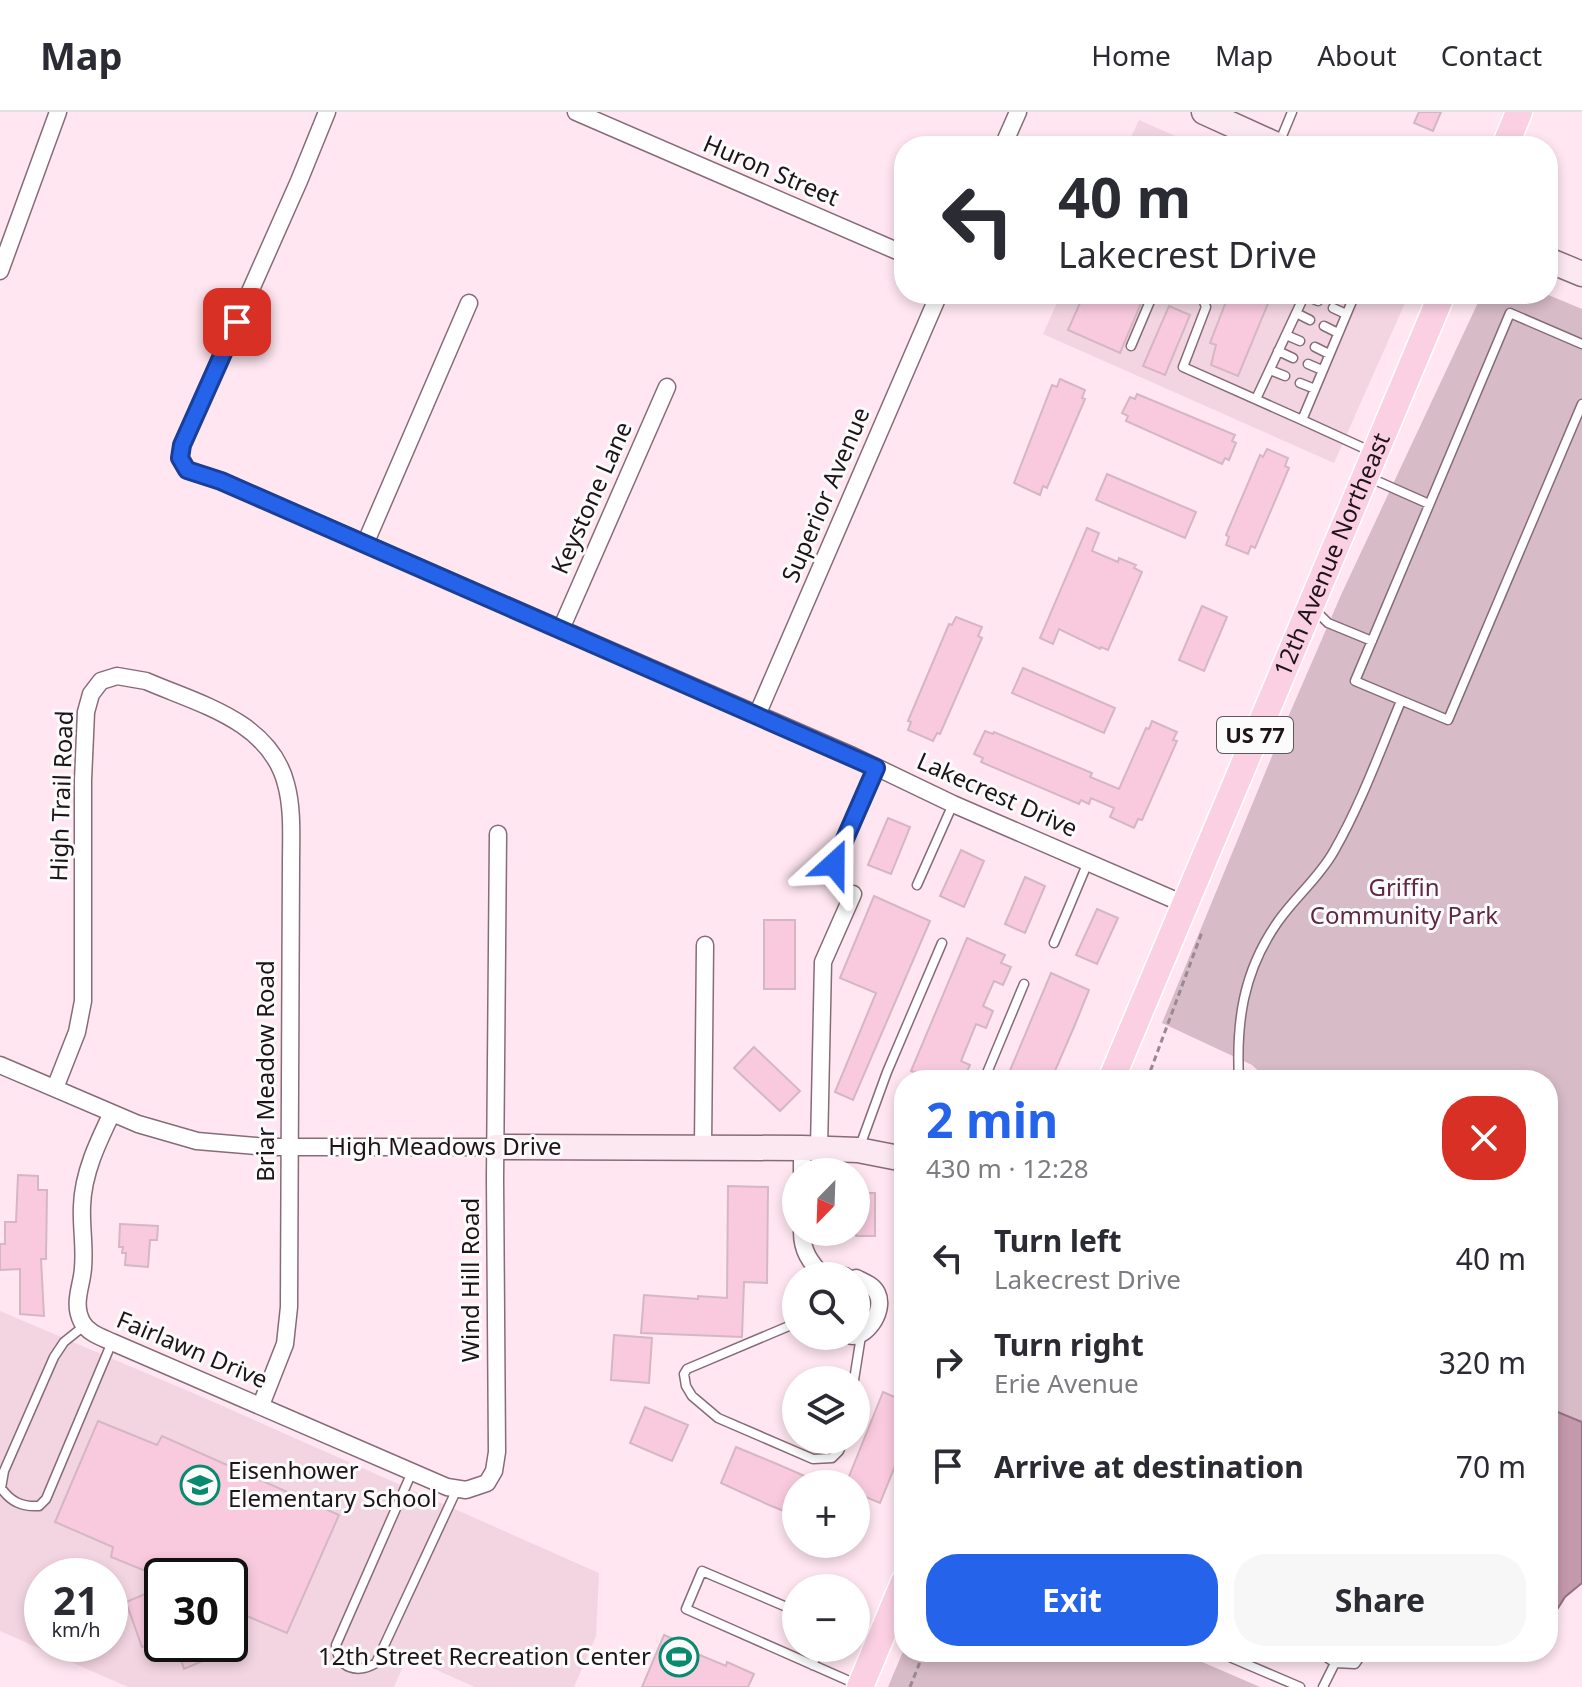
<!DOCTYPE html>
<meta charset="utf-8">
<style>
body{margin:0;font-family:"Noto Sans",sans-serif;background:#f7f7f7;color:#2b2b33;height:100vh;display:flex;flex-direction:column;font-size:30px;white-space:nowrap}
*{box-sizing:border-box;margin:0}
p{font-size:26px;color:#7c7c81}
.icon{flex:none;width:44px;height:44px;fill:none;stroke:currentColor;stroke-width:2;stroke-linecap:round;stroke-linejoin:round}
.map{position:relative;flex:1;overflow:hidden}
.side{position:absolute;left:894px;top:958px;width:664px;height:592px;display:flex;flex-direction:column;background:#fff;border-radius:32px;box-shadow:0 4px 12px #0003}
.side>*{flex:none}
.hud{position:absolute;left:894px;top:24px;width:664px;height:168px;border-radius:32px;box-shadow:0 4px 12px #0003;background:#fff;color:#2b2b33;overflow:hidden}
.needle{width:52px;rotate:203deg}
.buttons{position:absolute;left:782px;top:1046px;display:grid;gap:16px}
.buttons a{display:grid;place-items:center;width:88px;height:88px;border-radius:50%;background:#fff;box-shadow:0 4px 12px #0003;font-size:40px}
.speed{position:absolute;left:24px;top:1446px;display:flex;gap:16px;font-size:40px;font-weight:700;text-align:center}
.speed>*{display:grid;place-content:center;width:104px;height:104px;border-radius:50%;background:#fff;box-shadow:0 4px 12px #0003;line-height:1}
.speed small{font-size:20px;font-weight:400}
.speed .limit{border:4px solid #111;border-radius:12px;background:#fff;color:#111}
.pin{position:absolute;display:grid;place-items:center;width:68px;height:68px;color:#fff;margin:-34px;border-radius:16px;box-shadow:0 4px 12px #0006}
.me{position:absolute;width:88px;margin:-44px;rotate:24deg;stroke-linejoin:round;filter:drop-shadow(0 0 6px #0008)}
.turn{display:flex;align-items:center;gap:28px;height:168px;padding:0 32px;font-size:36px}
.turn .icon{width:104px;height:104px;stroke-width:2.5}
.turn b{display:block;font-size:56px;line-height:68px}
.round{display:grid;place-items:center;flex:none;width:84px;height:84px;border-radius:32px;background:#f7f7f7}
.head{display:flex;align-items:center;justify-content:space-between;height:136px;padding:0 32px}
h1{font-size:48px;font-weight:700;line-height:60px;color:#2563eb}
.primary-button{display:flex;gap:16px;margin-top:auto;padding:16px 32px}
.primary-button a{flex:1;height:92px;border-radius:32px;background:#2563eb;color:#fff;font-size:32px;font-weight:700;line-height:92px;text-align:center}
.primary-button a+a{background:#f7f7f7;color:#2b2b33}
ul{padding:0;list-style:none}
li{display:flex;align-items:center;gap:24px;height:104px;padding:0 32px}
li div{flex:1}
li b{display:block;font-size:30px}
li em{font-style:normal}
header{display:flex;align-items:center;gap:48px;box-sizing:border-box;height:112px;padding:0 40px;background:#fff;border-bottom:2px solid #e1e1e2}
header strong{font-size:38px}
nav{display:flex;gap:44px;margin-inline-start:auto;font-size:28px}
.map>svg:first-child{display:block}
</style>
<header>
<strong>Map</strong>
<nav><a>Home</a><a>Map</a><a>About</a><a>Contact</a></nav>
</header>
<div class="map">
<svg width="1582" height="1575" viewBox="0 0 1582 1575">
<rect width="100%" height="100%" fill="#ffe6f0"/>
<path fill="#f3d5e1" fill-rule="evenodd" d="M1139,8L1198,34H1127Z
M1061,182H1409L1334,351L1043,222Z
M0,1199L200,1284L599,1461L596,1524L574,1575H475L407,1545L394,1575H128L0,1519ZM42,1464H110V1532H42ZM162,1464H230V1532H162Z"/>
<path fill="#d7bbc7" d="M1482,182H1546L1582,197V1312L1548,1302V968H1268L1252,953L1162,911L1289,603L1341,483Z
M904,1537V1540H1179L1260,1575H888Z"/>
<path fill="#c599ac" stroke="#937180" stroke-width="2" d="M1548,1296L1582,1310V1471L1565,1485L1553,1504L1548,1507Z"/>
<path fill="#f9cade" stroke="#d4b7c3" stroke-width="2" d="M1419,0H1441L1433,19L1414,11Z
M1084,182H1145L1120,241L1068,218Z
M1229,182H1272L1238,264L1211,253L1216,233L1210,231Z
M1169,194L1190,203L1165,263L1143,254Z
M1060,267L1085,278L1082,286L1085,287L1047,376L1043,374L1040,383L1014,371L1052,273L1057,275Z
M1137,282L1235,323L1232,329L1236,331L1229,348L1225,346L1222,352L1126,309L1128,304L1122,301L1130,285L1135,287Z
M1267,337L1288,346L1285,354L1289,356L1255,436L1251,434L1248,442L1226,433L1229,425L1226,423L1260,343L1263,345Z
M1107,362L1196,400L1185,426L1096,388Z
M1087,416L1099,421L1092,439L1118,450L1119,446L1136,453L1134,456L1142,460L1108,538L1101,535L1100,537L1059,517L1053,532L1040,526Z
M1202,494L1227,505L1204,559L1179,548Z
M956,505L982,515L978,524L982,526L940,622L937,621L933,629L908,618L911,610L908,609L949,512L952,513Z
M1023,556L1115,596L1104,621L1012,581Z
M1152,609L1177,620L1173,628L1177,629L1142,708L1138,707L1134,716L1110,705L1114,696L1091,686L1089,692L1081,688L1079,692L981,650L983,646L974,642L985,619L993,622L994,620L1092,661L1090,665L1119,677L1146,616L1149,617Z
M888,706L910,715L891,762L868,753Z
M961,738L984,749L964,795L940,784Z
M1025,765L1045,774L1025,821L1005,812Z
M874,784L930,809L853,988L835,980L876,881L840,866Z
M1097,797L1118,806L1097,852L1076,843Z
M764,808H795V877H764Z
M967,826L1005,843L1001,851L1011,855L1003,873L994,869L983,894L993,899L986,916L976,912L961,949L970,953L963,968H933L911,959Z
M1051,861L1089,878L1074,915L1051,968H1006Z
M754,935L800,979L780,999L734,956Z
M18,1063L38,1064V1078H47L46,1147H41L44,1204L20,1202V1157L0,1158V1132H5V1110H16Z
M728,1074L768,1075L767,1171L744,1170L742,1225L641,1221L644,1183L698,1187V1184L727,1186Z
M856,1081H875V1124H856Z
M120,1112L158,1114L157,1128H150L148,1155L125,1153L126,1141H122L123,1135H119Z
M614,1223L652,1226L649,1271L611,1268Z
M883,1280L904,1289V1332L880,1391L856,1381V1372H846Z
M645,1295L688,1313L672,1349L630,1331Z
M98,1309L157,1333L162,1324L339,1403L287,1521L230,1497V1464H158L111,1445L113,1435L55,1410Z
M736,1335L777,1352L823,1372H796V1404L769,1393L721,1371Z
M162,1475V1529L142,1535L126,1490Z
M664,1523L692,1535L690,1539L726,1554L727,1550L754,1562L748,1575H642Z
M185,1532H242L184,1557L177,1536Z"/>
<g fill="none" stroke-linecap="round" stroke-linejoin="round">
<g stroke="#876c77" stroke-width="11">
<path id="lane" d="M1280,29L1292,0
M1235,34L1241,18
M1201,182L1206,195L1183,255L1302,308
M1355,182L1302,308L1370,339
M1304,183L1318,189
M1333,196L1346,202
M1296,201L1310,208
M1324,214L1338,221
M1286,223L1300,229
M1582,232L1510,201L1355,569L1448,608L1582,292
M1131,234L1153,182
M1315,235L1329,242
M1278,239L1293,246
M1308,252L1322,258
M1270,258L1285,264
M1300,271L1315,277
M1256,287L1305,182
M1368,365L1429,392
M1314,497L1328,511L1372,529
M917,773L953,692
M1054,831L1088,750
M984,968L1024,872
M1239,968C1236,910 1243,860 1277,811C1294,786 1319,766 1334,739C1361,692 1380,639 1401,589
M860,1034L887,960L942,831
M796,1211L687,1257L684,1262L686,1274L692,1284L718,1306L813,1347L832,1346L839,1339L843,1328
M84,1214L64,1230L54,1245L4,1359L1,1376C11,1390 22,1395 39,1394L46,1387L112,1230
M854,1268L861,1224
M412,1360L336,1533C338,1557 357,1562 376,1551L457,1377
M796,1499L702,1459L686,1497L856,1572
M1218,1540L1300,1575
M1319,1540L1335,1551L1355,1552L1363,1540
M812,1553L820,1536
M1323,1575L1335,1551"/>
</g>
<g stroke="#876c77" stroke-width="19">
<path id="street" d="M327,0L299,69L182,333L180,346L187,358L221,369L853,644L953,692L1184,792
M576,0L904,142
M1003,34L1018,0
M0,159L58,0
M365,432L469,191
M561,517L667,275
M757,603L939,182
M834,752L876,656
M0,953L138,1012L197,1029L267,1035H496
M55,976L77,920L83,889V668L86,600L91,582L101,569L117,564L146,569C199,592 270,609 286,672C293,697 291,726 291,753L289,1195L285,1232L261,1293
M112,1001C98,1030 83,1061 82,1094C81,1114 85,1135 83,1156C82,1174 72,1191 82,1210C88,1221 101,1225 112,1230L447,1375L466,1378L487,1371L494,1359L497,1340L495,1067L498,722
M703,1035L705,833
M819,1036L823,850L853,782
M802,1060V1036
M802,1120C802,1139 810,1150 823,1164
M835,1164H845
M852,1224C869,1224 885,1197 877,1181C873,1173 864,1170 856,1166"/>
</g>
<g stroke="#876c77" stroke-width="27">
<path id="secondary" d="M1204,0L1279,34
M1548,148L1582,162
M496,1035L802,1036L858,1038L904,1047"/>
</g>
<g stroke="#fff" stroke-width="29">
<g id="primary">
<path d="M1505,34L1519,0"/>
<path id="s1" d="M1111,968L1442,182"/>
<path d="M860,1575L904,1470"/>
</g>
</g>
<path stroke="#9b8990" stroke-width="3" stroke-dasharray="6 4" stroke-linecap="butt" d="M1147,968L1202,820
M910,1575L924,1540"/>
<use href="#lane" stroke="#fff" stroke-width="8"/>
<use href="#street" stroke="#fff" stroke-width="16"/>
<use href="#secondary" stroke="#fce8f1" stroke-width="24"/>
<use href="#primary" stroke="#fad0e2" stroke-width="26"/>
</g>
<g fill="none" stroke-linecap="round" stroke-linejoin="round">
<g stroke="#184099" stroke-width="20">
<path id="route" d="M237,210L182,333L180,346L187,358L221,369L876,656L834,752"/>
</g>
<use href="#route" stroke="#2563eb" stroke-width="14"/>
</g>
<defs>
<g id="school-ring" transform="scale(2)"><circle r="9.5" fill="#fbfbfb" stroke="#098a6e" stroke-width="1.5"/><path d="M0-5L7-2L0 1L-7-2ZM-4 1L0 2.5L4 1V4Q0 6-4 4Z" fill="#098a6e"/></g>
<g id="stadium-ring" transform="scale(2)"><circle r="9.5" fill="#fbfbfb" stroke="#098a6e" stroke-width="1.5"/><path d="M0-5a6.5 5 0 1 0 0 10a6.5 5 0 1 0 0-10ZM-3.5-1.8h7v3.6h-7Z" fill="#098a6e"/></g>
</defs>
<g fill-rule="evenodd">
<use href="#school-ring" x="200" y="1373"/>
<use href="#stadium-ring" x="679" y="1545"/>
</g>
<g text-anchor="middle" stroke-width="6" stroke-linejoin="round" paint-order="stroke">
<rect fill="#fbfbfb" stroke="#60595c" stroke-width="2" x="1217" y="605" width="76" height="36" rx="6"/>
<g font-size="22" font-weight="bold" fill="#1e1418">
<text x="1255" y="631">US 77</text>
</g>
<g font-size="24" fill="#1e1418" stroke="#fbfbfb">
<text transform="translate(771 59) rotate(23)" y="8">Huron Street</text>
<text transform="translate(826 383) rotate(-67)" y="8">Superior Avenue</text>
<text transform="translate(592 386) rotate(-66)" y="8">Keystone Lane</text>
<text dy="8" stroke="none"><textPath href="#s1" startOffset="570">12th Avenue Northeast</textPath></text>
<text transform="translate(997 683) rotate(24)" y="8">Lakecrest Drive</text>
<text transform="translate(62 684) rotate(-88)" y="8">High Trail Road</text>
<text transform="translate(266 959) rotate(-90)" y="8">Briar Meadow Road</text>
<text x="445" y="1043">High Meadows Drive</text>
<text transform="translate(471 1168) rotate(-90)" y="8">Wind Hill Road</text>
<text transform="translate(192 1238) rotate(23)" y="8">Fairlawn Drive</text>
</g>
<g font-size="24" fill="#5f2843" stroke="#fbfbfb">
<text x="1404" y="784">Griffin<tspan x="1404" dy="28">Community Park</tspan></text>
</g>
<g font-size="24" fill="#1e1418" stroke="#fbfbfb" text-anchor="start">
<text x="228" y="1367">Eisenhower<tspan x="228" dy="28">Elementary School</tspan></text>
<text x="651" y="1553" text-anchor="end">12th Street Recreation Center</text>
</g>
</g>
</svg>
<div class="buttons">
<a><svg class="needle" viewBox="-14 -14 28 28"><path d="M0-13l5 13h-10z" fill="#e53935"/><path d="M0 13l5-13h-10z" fill="#7c7c81"/></svg></a>
<a><svg class="icon" aria-label="search" viewBox="0 0 24 24"><circle cx="10" cy="10" r="6"/><path d="M15 15l6 6"/></svg></a>
<a><svg class="icon" aria-label="layers" viewBox="0 0 24 24"><path d="M12 4l9 5-9 5-9-5zM3 14l9 5 9-5"/></svg></a>
<a>+</a>
<a>−</a>
</div>
<div class="speed"><div>21<small>km/h</small></div><div class="limit">30</div></div>
<div class="pin" style="left:237px;top:210px;background:#d93025"><svg class="icon" aria-label="arrive" viewBox="0 0 24 24"><path d="M6 21V4h12l-3 4 3 4H6"/></svg></div>
<svg class="me" style="left:834px;top:752px" viewBox="-20 -20 40 40"><path d="M0-17L14 15 0 8-14 15z" fill="#2563eb" stroke="#fff" stroke-width="4"/></svg>
<div class="hud">
<div class="turn"><svg class="icon" aria-label="left" viewBox="0 0 24 24"><path d="M17 20v-9H6M10 6l-5 5 5 5"/></svg><div><b>40 m</b>Lakecrest Drive</div></div>
</div>
<section class="side">
<div class="head"><div><h1>2 min</h1><p>430 m · 12:28</p></div><a class="round" style="background:#d93025;color:#fff"><svg class="icon" aria-label="close" viewBox="0 0 24 24"><path d="M6 6l12 12M18 6L6 18"/></svg></a></div>
<ul>
<li><svg class="icon" aria-label="left" viewBox="0 0 24 24"><path d="M17 20v-9H6M10 6l-5 5 5 5"/></svg><div><b>Turn left</b><p>Lakecrest Drive</p></div><em>40 m</em></li>
<li><svg class="icon" aria-label="right" viewBox="0 0 24 24"><path d="M7 20v-9h11M14 6l5 5-5 5"/></svg><div><b>Turn right</b><p>Erie Avenue</p></div><em>320 m</em></li>
<li><svg class="icon" aria-label="arrive" viewBox="0 0 24 24"><path d="M6 21V4h12l-3 4 3 4H6"/></svg><div><b>Arrive at destination</b></div><em>70 m</em></li>
</ul>
<div class="primary-button"><a>Exit</a><a>Share</a></div>
</section>
</div>
